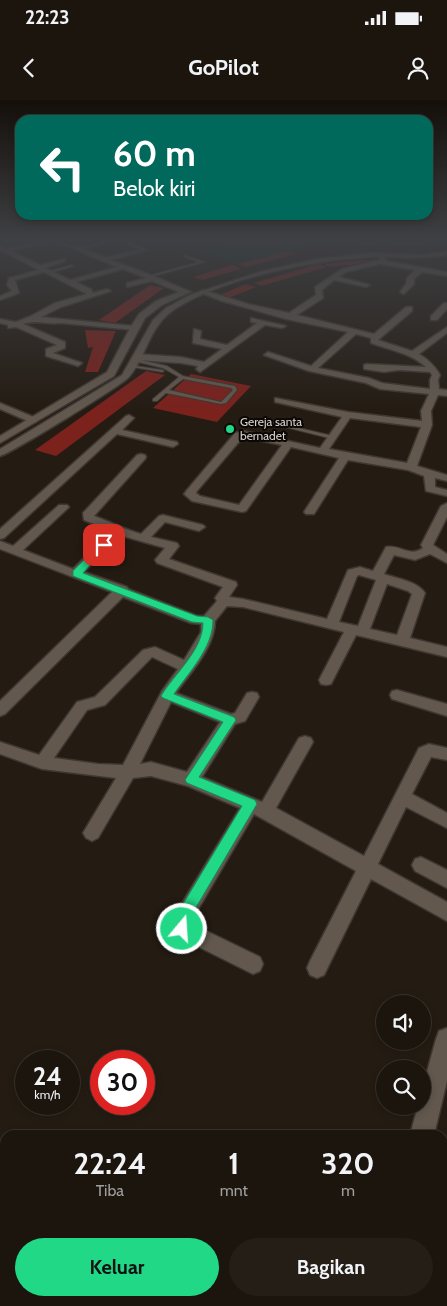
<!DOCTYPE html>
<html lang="id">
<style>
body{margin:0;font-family:Cabin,sans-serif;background:#241e17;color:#f1f3f6;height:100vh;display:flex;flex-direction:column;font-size:19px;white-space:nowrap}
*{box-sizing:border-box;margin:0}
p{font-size:16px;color:#a09f9e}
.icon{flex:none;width:28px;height:28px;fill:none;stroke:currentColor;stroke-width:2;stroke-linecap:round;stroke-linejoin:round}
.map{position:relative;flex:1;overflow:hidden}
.side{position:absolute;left:0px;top:1030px;width:448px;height:176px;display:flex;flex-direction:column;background:#1b150e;border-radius:15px 15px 0 0;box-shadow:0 2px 8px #0003,0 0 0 1px #39342e}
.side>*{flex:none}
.top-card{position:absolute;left:15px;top:15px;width:418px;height:105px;border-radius:15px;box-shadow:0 2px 8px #0003,0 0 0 1px #39342e;background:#00695c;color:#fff;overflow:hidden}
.fabs{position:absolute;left:376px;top:895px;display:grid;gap:10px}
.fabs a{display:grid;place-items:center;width:55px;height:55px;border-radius:50%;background:#1b150e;box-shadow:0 2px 8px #0003,0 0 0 1px #39342e;font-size:25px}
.speed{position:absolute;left:15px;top:950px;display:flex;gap:10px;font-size:25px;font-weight:700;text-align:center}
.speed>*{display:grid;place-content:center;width:65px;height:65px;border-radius:50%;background:#1b150e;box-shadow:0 2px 8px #0003,0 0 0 1px #39342e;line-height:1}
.speed small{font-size:12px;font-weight:400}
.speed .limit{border:8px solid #d22;background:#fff;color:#111}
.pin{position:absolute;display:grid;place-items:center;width:42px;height:42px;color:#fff;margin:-21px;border-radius:10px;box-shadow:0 2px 8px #0006}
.me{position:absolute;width:55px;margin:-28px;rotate:18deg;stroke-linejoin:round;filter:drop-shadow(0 0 4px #0008)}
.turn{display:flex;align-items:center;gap:18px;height:105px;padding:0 15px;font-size:22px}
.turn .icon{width:65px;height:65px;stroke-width:2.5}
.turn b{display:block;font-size:35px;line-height:42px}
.eta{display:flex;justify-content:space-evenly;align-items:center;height:85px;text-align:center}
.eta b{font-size:30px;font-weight:800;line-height:35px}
.button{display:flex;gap:10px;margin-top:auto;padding:10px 15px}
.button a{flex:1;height:58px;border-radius:30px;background:#21d887;color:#111;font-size:20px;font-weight:800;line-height:58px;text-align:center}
.button a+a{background:#241e17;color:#f1f3f6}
.status{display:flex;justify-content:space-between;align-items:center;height:35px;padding:0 25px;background:#1b150e;direction:ltr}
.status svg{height:14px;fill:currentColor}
header{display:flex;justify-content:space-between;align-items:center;height:65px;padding:0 15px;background:#1b150e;font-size:22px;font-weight:800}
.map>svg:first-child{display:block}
</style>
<div class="status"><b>22:23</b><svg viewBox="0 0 49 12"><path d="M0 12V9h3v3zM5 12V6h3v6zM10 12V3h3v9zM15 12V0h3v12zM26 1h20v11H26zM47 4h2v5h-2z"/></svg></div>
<header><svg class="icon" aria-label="back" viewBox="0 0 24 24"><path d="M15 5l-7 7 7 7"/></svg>GoPilot<svg class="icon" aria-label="person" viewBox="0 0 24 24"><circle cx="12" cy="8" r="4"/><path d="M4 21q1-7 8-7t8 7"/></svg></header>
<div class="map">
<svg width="447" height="1206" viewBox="0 0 447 1206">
<rect width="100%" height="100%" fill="#241c13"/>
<path fill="#083122" d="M224,141H307L301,148L238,164L196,149Z
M354,141H430L431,143L427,146C412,149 399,144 384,144C374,143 362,148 354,141Z"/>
<path fill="#7b221d" d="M289,151L296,154L245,167L238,164Z
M362,160H376L379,162L329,167L325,164Z
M319,164L327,167L261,186L254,183Z
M232,165L241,169L202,180L193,177Z
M246,184L256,187L226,199L217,196Z
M150,185L164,188L115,223L99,220Z
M85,230L116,231L98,272H85L93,247L88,248Z
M146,271L165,275L56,356L35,350Z
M191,274L251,286L217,322L153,308Z"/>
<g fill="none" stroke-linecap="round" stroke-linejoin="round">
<g stroke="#3e3732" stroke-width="2">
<path id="lane" d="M184,155L205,162L150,177L148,176L199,162L184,157Z
M71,165L74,166L49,173L47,172Z
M136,259L167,266L183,276L235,286L237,290L226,303L221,304L166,293L157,301H153V299L179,277L163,268L134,261V259ZM183,279L231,288L233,290L221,302L169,290Z
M130,265L162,270L164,271L162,272L132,267L130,266Z
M265,320L333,336V337L329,338L265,322Z"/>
</g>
<g stroke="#3e3732" stroke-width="3">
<path id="street" d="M40,141H51L12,151L40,165L65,159V161L45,168L70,180L117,167L54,141C63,141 70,147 79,147C90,147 101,141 112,141L84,149L105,157L139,150L121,141H130L148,150L111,160L156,177L191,192L184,194L152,181L127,187V183L146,178L123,169L76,182L91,189L93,193L107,189L111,191L61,207L41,217L134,226L138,228L134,230L61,223C46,225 38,219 23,224L65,242V248L53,253L82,263L78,266L46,256V249L57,245L16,227L8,228V225L0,223V219L16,222L31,216L55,203L87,194L44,172L15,180L19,193L0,200V196L12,191L7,185L9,178L39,170L0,150V146L7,149Z
M379,156H383L387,161L447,172V176L422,172L414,179V184L404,194L400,192L406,184L407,178L415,170L380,164L346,172L339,177L370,185L366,187L334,180L322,190L323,198L297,215L374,234L406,207H412V211L378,240L412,251L447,227V233L419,254C429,260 435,266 440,275L438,280L439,289L447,290V296L438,295L431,311L432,325L417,366L447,375V381L435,378V387L447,390V396L426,391L424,376L408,370L348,360L314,414H306L304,412L339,358L291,347L246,411L242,412L192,401L184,394L187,390L235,333L243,331L320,348L342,317L275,302V298L348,312L422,321L421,311L429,294L380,289L366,283L309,271L264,255L268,252L311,266L348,232L286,219L222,201L199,192L203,190L248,204L289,213L316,195L315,187L342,169L378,160H380ZM356,234L371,238V243C389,250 411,253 426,267L367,264L364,265V269L384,272L399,270L430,272L432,275L430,280V289L382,283L369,278L318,268ZM350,318L421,327L407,363L329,349ZM243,337L282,345L239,405L200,396L196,393L197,391Z
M444,203H447V209L437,220H431V216Z
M251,218L286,226L282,228L265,225L200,272L196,269L198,266L181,263L137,260L133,257L137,254L181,257L204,262L222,249L193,243L194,229L201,231L200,239L227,245L257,223L251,222Z
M0,303L36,318L38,320L36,322H30L0,309Z
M129,315L134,318L122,330L177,342L178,344L173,347L117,334L4,438L0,439V429L126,316Z
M141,354L145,355L146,357L145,359L94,416C111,422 124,429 141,434L159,416L163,415L203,425L205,427L199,431L165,422L151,437L177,443L179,446L169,459L236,482L237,485L229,497L243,499L327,519L348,470L360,467L373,471L386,447C399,444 410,458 423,448L421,445L441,406L447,403V417L433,445L447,454V463L430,454L415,460L394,455L384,474C398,479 417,481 425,493L410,538L447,547V557L356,535L331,584L326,585L321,584L319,580L344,532L243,507L227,506L215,521C215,547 191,572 176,593L231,614L235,613L247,593L252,592L257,593L259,597L245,621L235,624L202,677L262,702L299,638L305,636L311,638L313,642L276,708L364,756L419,648L429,644L447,648V660L431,657L412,694L447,713V728L406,707L378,764L447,802V821L371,779L324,875L317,878L310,875L307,868L310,861L356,771L254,714L190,823L260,857L263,864L260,871L253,874L175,835L170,823L240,708L188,686L151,676L133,678L98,738L92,741L86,738L83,733L116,678L42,669L0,654V642L39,655L77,602L95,597L143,550L155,547L184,560L201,532V524L191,523L123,497L5,614L0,616V601L112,492L0,449V441L13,446L59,405H67L69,407L67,409L23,450L73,469L111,431L84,420L83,413L137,355ZM119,435L165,448L155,460L157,463L223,487L215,498L217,501L204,516H197L128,489L127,487L84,472ZM359,475L376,480L358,526L339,522L357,476ZM387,484L408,491L412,494L397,535L370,529ZM152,557L178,569L162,591L123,665L98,664L54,658L87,610L105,605ZM171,602L220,622L187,672L151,662L140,664Z
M397,590L447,604V616L392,599L390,595L392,591Z
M421,757L447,770V788L415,771L412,765L415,759Z
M442,1038L447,1040V1065L442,1063Z"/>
</g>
<g stroke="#3e3732" stroke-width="3">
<path id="secondary" d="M447,151V155C420,160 398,156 372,157C316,160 226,177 178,207C148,225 149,253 129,277C124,284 10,354 0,356V349L122,275L153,220L166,208L190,195L260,172L315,159L371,153L421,155Z
M179,192L186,194L162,205L145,218L114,276L0,343V336L107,272L130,228L139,214L156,201Z
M447,928V981L434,1035H410L418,1006H422V990L436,939L439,931Z
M360,1201H386L385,1206H359Z"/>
</g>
<use href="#lane" fill="#62584e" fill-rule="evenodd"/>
<use href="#street" fill="#62584e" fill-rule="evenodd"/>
<use href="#secondary" fill="#62584e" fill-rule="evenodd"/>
</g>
<linearGradient id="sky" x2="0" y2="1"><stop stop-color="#140f0a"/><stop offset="0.45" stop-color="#3f4044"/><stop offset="1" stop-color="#3f4044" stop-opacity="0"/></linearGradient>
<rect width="447" height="310" fill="url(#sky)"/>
<path fill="#21d887" stroke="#158c58" d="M104,442L108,445L83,473L197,516L208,517L213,520C213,548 189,572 174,594L234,617L236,620L234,623L199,677L255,700L257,704L188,821L189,829L187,834L182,836L176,834L173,824L177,814L242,706L187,683L185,680L223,622L163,598L161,596C175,573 203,550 203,523L192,522L73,476V471L101,443Z"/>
<circle fill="#21d887" stroke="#0a0704" stroke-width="2" cx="230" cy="329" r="5"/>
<g text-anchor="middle" stroke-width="4" stroke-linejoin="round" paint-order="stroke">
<g font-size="12" fill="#d8d2cc" stroke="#0a0704" text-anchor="start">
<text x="240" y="326">Gereja santa<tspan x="240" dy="14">bernadet</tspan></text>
</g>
</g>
</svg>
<div class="fabs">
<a><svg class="icon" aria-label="sound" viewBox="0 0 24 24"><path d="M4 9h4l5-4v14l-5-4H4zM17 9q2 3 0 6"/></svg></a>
<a><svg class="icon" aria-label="search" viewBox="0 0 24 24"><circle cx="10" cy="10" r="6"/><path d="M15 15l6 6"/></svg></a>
</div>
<div class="speed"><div>24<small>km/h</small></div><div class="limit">30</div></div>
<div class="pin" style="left:104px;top:445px;background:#d93025"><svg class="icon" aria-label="arrive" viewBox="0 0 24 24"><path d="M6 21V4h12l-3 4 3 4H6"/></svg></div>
<svg class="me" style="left:182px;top:829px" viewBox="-20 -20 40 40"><circle r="17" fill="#21d887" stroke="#fff" stroke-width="3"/><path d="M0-11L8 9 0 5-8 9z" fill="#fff"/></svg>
<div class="top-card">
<div class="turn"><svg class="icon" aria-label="left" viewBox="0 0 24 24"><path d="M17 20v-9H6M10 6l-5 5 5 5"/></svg><div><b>60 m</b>Belok kiri</div></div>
</div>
<section class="side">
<div class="eta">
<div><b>22:24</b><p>Tiba</p></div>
<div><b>1</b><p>mnt</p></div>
<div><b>320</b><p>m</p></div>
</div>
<div class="button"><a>Keluar</a><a>Bagikan</a></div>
</section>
</div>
